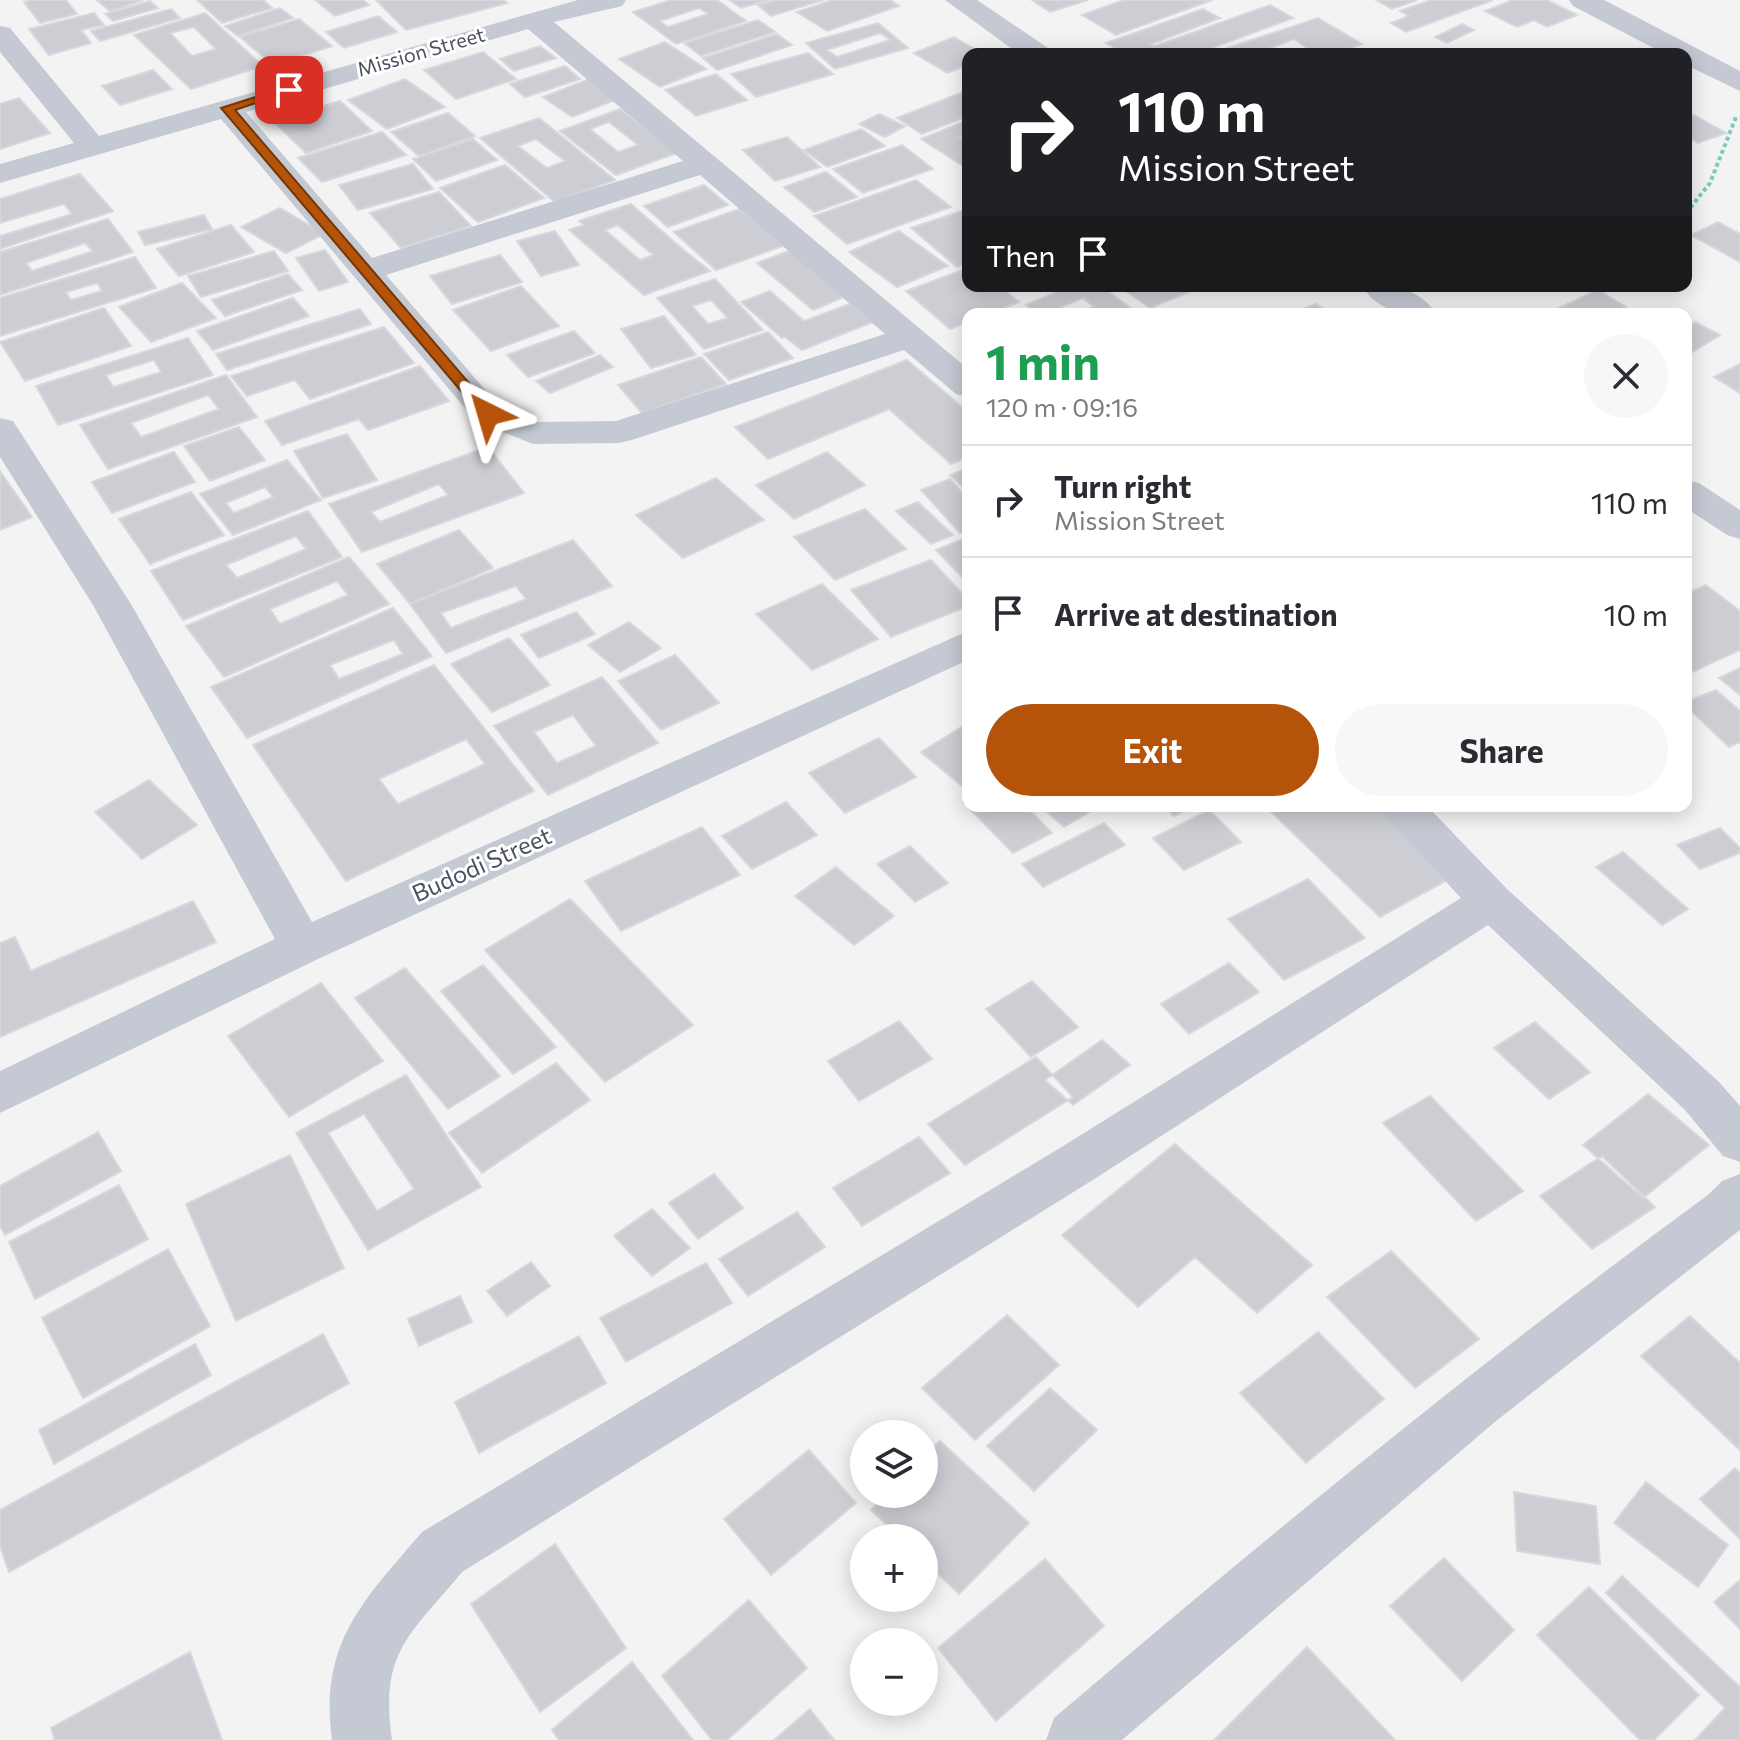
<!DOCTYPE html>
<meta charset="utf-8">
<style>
body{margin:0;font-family:Commissioner,sans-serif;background:#f7f7f7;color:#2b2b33;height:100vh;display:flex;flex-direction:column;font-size:30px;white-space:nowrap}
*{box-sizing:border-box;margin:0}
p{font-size:26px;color:#7c7c81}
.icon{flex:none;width:44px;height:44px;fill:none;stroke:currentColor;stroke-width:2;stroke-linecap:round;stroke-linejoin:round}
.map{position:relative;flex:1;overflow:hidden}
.sheet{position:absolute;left:962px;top:308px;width:730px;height:504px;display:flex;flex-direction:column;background:#fff;border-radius:16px;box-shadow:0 4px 20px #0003}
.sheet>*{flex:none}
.banner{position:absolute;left:962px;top:48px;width:730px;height:244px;border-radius:16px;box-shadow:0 4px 20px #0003;background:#202124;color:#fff;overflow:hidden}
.buttons{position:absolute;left:850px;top:1420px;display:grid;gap:16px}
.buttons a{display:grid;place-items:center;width:88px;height:88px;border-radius:50%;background:#fff;box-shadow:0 4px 20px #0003;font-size:40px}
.pin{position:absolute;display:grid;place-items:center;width:68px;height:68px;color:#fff;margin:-34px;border-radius:16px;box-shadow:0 4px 12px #0006}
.me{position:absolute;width:88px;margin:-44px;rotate:320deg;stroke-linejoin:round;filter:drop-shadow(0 0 6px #0008)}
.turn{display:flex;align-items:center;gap:28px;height:168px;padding:0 24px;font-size:36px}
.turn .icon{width:104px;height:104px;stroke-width:2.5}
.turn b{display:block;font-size:56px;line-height:68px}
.then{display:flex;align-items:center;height:76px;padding:0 24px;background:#0003;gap:16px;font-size:30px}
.round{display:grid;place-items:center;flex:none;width:84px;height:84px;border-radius:42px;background:#f7f7f7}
.summary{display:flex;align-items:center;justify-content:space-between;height:136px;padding:0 24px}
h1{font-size:48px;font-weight:700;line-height:60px;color:#1e9e55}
.action{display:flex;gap:16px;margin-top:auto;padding:16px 24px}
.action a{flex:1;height:92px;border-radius:48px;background:#b45309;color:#fff;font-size:32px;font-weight:700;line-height:92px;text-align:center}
.action a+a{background:#f7f7f7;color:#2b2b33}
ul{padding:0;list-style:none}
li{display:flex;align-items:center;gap:24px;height:112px;padding:0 24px;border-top:2px solid #e1e1e2}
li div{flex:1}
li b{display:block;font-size:30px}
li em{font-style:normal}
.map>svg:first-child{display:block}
</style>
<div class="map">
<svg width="1740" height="1740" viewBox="0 0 1740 1740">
<rect width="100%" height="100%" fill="#f4f3f3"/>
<path fill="#cdced4" stroke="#d7d7dd" stroke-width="2" fill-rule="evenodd" d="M31,0H66L77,14L40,23L24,2Z
M97,0H143L110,11Z
M197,0H263L272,8L222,23Z
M315,0H363L369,5L335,16Z
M376,0H503L507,3L406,30Z
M671,0H717L746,21L676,44L633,12ZM699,8L708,14L668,27L660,21Z
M730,0H769L741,8Z
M776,0H823L771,16L758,5Z
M832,0H890L899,6L827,31L797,12Z
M1032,0H1088L1050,12Z
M1124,0H1212L1116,35L1082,15Z
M1376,0H1417L1392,9Z
M1431,0H1493L1406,32L1391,23L1409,16L1400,11Z
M1513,0H1547L1577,15L1547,27L1534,20L1517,27L1485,11Z
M150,1L158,8L113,21L105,14Z
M1270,5L1293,18L1196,54H1125L1106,43L1203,9L1220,18L1151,44L1155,46Z
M280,8L293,18L238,36L225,26Z
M171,9L180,18L100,41L91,31Z
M94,13L104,25L81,30L91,43L49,55L29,29Z
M205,13L263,66L191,89L134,35ZM194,27L216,49L192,56L170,33Z
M378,16L397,32L344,48L326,32Z
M1318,18L1362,44L1334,54H1289L1307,48L1294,39L1270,48L1280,54H1210Z
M299,19L332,46L273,65L240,37Z
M758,20L775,32L701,56L684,43Z
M878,23L908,48L835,69L806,43ZM880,33L890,40L837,57L827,50Z
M1462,24L1474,30L1447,43L1435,37Z
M777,34L792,45L717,70L703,58Z
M954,37L983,54H968V65L947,73L914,53Z
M665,42L706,69L660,87L619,59Z
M540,46L556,58L514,71L500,59Z
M483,52L516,79L456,99L424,70Z
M808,53L833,74L756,97L731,74Z
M565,66L580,79L525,97L510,84Z
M153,70L172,89L120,105L102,86Z
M716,74L747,100L696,116L665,90Z
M405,79L445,107L387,129L348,100Z
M589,79L618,99L572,117L543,97Z
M968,90V116L922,134L897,118Z
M19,98L50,133L0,149V104Z
M340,101L372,131L306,153L274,122Z
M620,109L677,153L616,175L560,131ZM609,122L638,145L618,152L590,129Z
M448,113L475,136L419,156L391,132Z
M879,114L905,126L885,137L859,124Z
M1694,115L1726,133L1698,143L1686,136V118Z
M539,118L615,180L555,202L480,138ZM536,139L565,161L547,168L518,146Z
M968,120V133L959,137L968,143V164L963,166L921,139Z
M861,129L885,146L827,167L804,150Z
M382,132L406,155L322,182L298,158Z
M787,137L820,167L775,181L743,150Z
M473,139L497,160L436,181L413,159Z
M902,145L933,169L863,193L833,169Z
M413,164L433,189L358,210L339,185Z
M505,165L544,198L478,222L440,188Z
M826,172L857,197L814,212L784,187Z
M80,174L113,211L0,249V236L72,214L64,204L0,223V199Z
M916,180L951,207L847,244L814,216Z
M704,185L728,205L668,227L644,206Z
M439,192L471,226L401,248L370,213Z
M631,204L680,247L710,271L644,295L569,230L584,225L579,221ZM618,225L653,255L640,260L605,230Z
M280,208L324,234L286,253L241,227Z
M740,209L783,246L716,270L674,232Z
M968,209V263L957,267L911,228Z
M204,215L212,229L145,245L138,232Z
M108,219L133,252L0,295V252ZM85,243L93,251L32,271L26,263Z
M1718,222L1740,234V262L1691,235Z
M231,225L254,252L179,276L157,249Z
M555,231L579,265L541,276L517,241Z
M899,231L948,266L897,287L849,252Z
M794,249L851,294L813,310L757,263Z
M325,250L348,282L319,291L296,258Z
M274,251L288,271L201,297L188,276Z
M500,255L522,282L452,304L430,276Z
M135,257L156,288L0,336V298ZM97,283L102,291L71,300L66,292Z
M968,268V286H999L1019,302L988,314H968V322L950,329L906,291Z
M288,274L302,290L225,316L212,300Z
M715,279L763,330L704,349L657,298ZM711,300L728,318L708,324L692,306Z
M182,283L216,318L151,342L119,307Z
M521,286L559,326L491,351L453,310Z
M1071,286H1100L1139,314H1077L1094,307L1083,298L1049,312L1051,314H1039L1026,305Z
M1119,286H1203L1150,308Z
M1598,290L1626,307L1611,314H1546Z
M770,291L804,321L850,304L873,322L802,350L785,337L782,338L741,302Z
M293,298L309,316L213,350L197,331Z
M1316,304L1331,314H1292Z
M104,308L131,346L25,381L0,342Z
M360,309L371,324L227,370L216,354Z
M664,316L696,355L651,368L621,329Z
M1695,322L1720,335L1686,356V328Z
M384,327L414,363L310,399L295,380L247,396L231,376Z
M574,331L595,353L528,377L507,355Z
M768,332L793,358L729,380L704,354Z
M188,338L213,375L58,425L36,386ZM154,360L161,372L113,387L106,375Z
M600,355L613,367L550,393L536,381Z
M701,357L726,384L642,413L618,385Z
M907,360L968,412V457L951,464L889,409L768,459L735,427Z
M1740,364V393L1714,377Z
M420,366L449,401L368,430L359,419L282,445L265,421Z
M226,375L257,417L108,469L80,425ZM208,395L219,409L141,437L131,423Z
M239,427L265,460L210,481L184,446Z
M347,434L377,480L323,498L294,451Z
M488,447L524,493L362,552L329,504ZM439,484L448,495L380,522L371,512Z
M174,452L195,482L112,513L92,482Z
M827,452L865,485L794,519L756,485Z
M287,460L321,500L233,535L200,494ZM265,487L273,497L234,513L226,503Z
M968,468V492L950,475Z
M0,471L32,517L0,530Z
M716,478L764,520L683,558L636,515Z
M950,479L968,499V530L960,533L921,490Z
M191,492L224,535L150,564L119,519Z
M918,502L953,535L931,544L896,511Z
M865,509L906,549L835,580L794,537Z
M308,511L342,557L183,620L151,571ZM296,536L306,549L237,578L226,565Z
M459,530L493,568L410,604L377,564Z
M968,537V583L936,550Z
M573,540L612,586L446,653L410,604ZM516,586L526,599L451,628L441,613Z
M349,557L389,604L224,677L186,626ZM337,581L348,595L280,624L270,609Z
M931,560L968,600V606L891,637L851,590Z
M822,584L878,639L812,670L756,614Z
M1706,585L1740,611V650L1686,675V594Z
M393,608L432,656L247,738L211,687ZM394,640L403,654L339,679L330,665Z
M576,612L595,634L539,658L521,635Z
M629,622L661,648L620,672L588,645Z
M509,638L550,685L492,712L451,664Z
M675,655L719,703L661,730L618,681Z
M434,665L534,791L346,881L253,745ZM466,739L485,764L398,804L379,779Z
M1740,668V695L1719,678Z
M602,677L658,743L548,795L494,726ZM573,715L596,746L557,763L534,732Z
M1716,690L1740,711V742L1729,747L1686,706V702Z
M968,723V791L921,752Z
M879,738L916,777L845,813L809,773Z
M149,780L197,825L142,859L95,812Z
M968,801V806H1026L1052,833L1013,853L964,803Z
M786,802L817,835L752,869L722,836Z
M1040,806H1094L1096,808L1064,827Z
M1164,806H1193L1174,816Z
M1265,806H1384L1458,874L1380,917Z
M1209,810L1241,842L1184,870L1153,838Z
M1104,823L1125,845L1043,887L1022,864Z
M702,827L740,875L621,931L585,881Z
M1720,828L1740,848V853L1700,869L1677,845Z
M910,846L948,883L915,902L877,864Z
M1623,852L1688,909L1662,925L1596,867Z
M836,867L894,916L854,945L795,896Z
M1308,879L1365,938L1284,980L1228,919Z
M570,899L693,1025L605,1082L485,950Z
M193,901L216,942L0,1037V943L15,937L31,971Z
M1229,963L1259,992L1189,1034L1161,1004Z
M483,965L556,1047L513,1074L441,991Z
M405,968L500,1076L448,1109L355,998Z
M1032,981L1078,1027L1031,1057L986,1009Z
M321,983L383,1061L289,1117L228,1036Z
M899,1021L932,1059L859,1101L828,1061Z
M1535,1022L1590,1072L1549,1099L1494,1048Z
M1102,1040L1130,1065L1073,1105L1045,1080Z
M1036,1057L1073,1097L965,1165L928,1124Z
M556,1063L590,1100L482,1173L449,1133Z
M406,1075L481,1187L368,1250L296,1133ZM364,1114L414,1189L377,1211L328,1133Z
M1648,1094L1709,1145L1643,1198L1583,1145Z
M1430,1096L1523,1191L1476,1221L1383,1123Z
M98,1132L121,1171L5,1235L0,1226V1186Z
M919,1137L950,1173L862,1226L833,1188Z
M1175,1144L1312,1265L1257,1313L1195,1257L1138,1307L1062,1235Z
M290,1155L344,1268L236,1321L186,1204Z
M1602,1156L1655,1207L1592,1249L1540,1196Z
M714,1174L743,1208L698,1239L669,1203Z
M119,1185L148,1239L35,1299L9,1242Z
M652,1209L690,1248L652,1276L614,1236Z
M797,1212L825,1247L748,1296L719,1259Z
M168,1249L210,1326L83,1398L42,1318Z
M1391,1251L1479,1339L1415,1388L1327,1297Z
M531,1262L550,1286L507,1316L487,1291Z
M706,1263L732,1303L626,1362L600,1318Z
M460,1296L472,1322L419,1346L408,1319Z
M1007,1315L1059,1365L975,1440L922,1388Z
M1690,1316L1740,1363V1450L1641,1356Z
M1318,1332L1384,1399L1306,1463L1240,1393Z
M323,1334L349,1383L9,1572L0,1546V1510Z
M579,1336L606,1383L479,1453L455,1402Z
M195,1344L211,1375L54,1464L39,1430Z
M1050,1388L1097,1430L1034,1491L987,1446Z
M940,1441L1029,1523L959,1594L924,1560V1538H901L871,1510L887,1494H924V1457Z
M809,1450L856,1503L771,1575L724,1519Z
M1735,1468L1740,1473V1539L1700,1499Z
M1646,1482L1728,1545L1698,1587L1614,1523Z
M1514,1492L1596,1506L1600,1564L1517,1551Z
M555,1544L626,1648L540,1712L471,1604Z
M1444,1558L1514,1630L1462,1681L1390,1606Z
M1045,1559L1104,1626L996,1721L938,1648Z
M1622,1576L1740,1687V1740H1695L1725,1708L1606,1593Z
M1740,1580V1629L1714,1602Z
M1589,1587L1699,1695L1654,1740H1640L1537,1635Z
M749,1600L807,1668L727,1740H712L662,1676Z
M1307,1647L1395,1740H1214Z
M190,1652L222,1740H55L51,1728Z
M632,1662L693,1740H559L552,1730Z
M810,1709L834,1740H774Z"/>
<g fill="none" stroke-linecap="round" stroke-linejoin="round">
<path stroke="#7fcab5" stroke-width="4" stroke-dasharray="4 3" stroke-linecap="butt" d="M1686,213L1710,183L1736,117"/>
<path fill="#c4c9d3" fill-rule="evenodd" d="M578,0H626L622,6L554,22L968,369V397L956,394L904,350L632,440L619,443L533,444L476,421L221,119L0,183V164L74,143L0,52V26L10,28L99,136ZM528,29L683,161L372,258L246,112ZM700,175L885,334L616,421L538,422L500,407L386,275Z
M945,0H977L1048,48L1052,54H1019Z
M1569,0H1604L1740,71V91L1686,65V54H1665L1573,6Z
M1362,286C1392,286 1417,286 1437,314C1406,314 1381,315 1362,286Z
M0,418L13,421L131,604L312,922L968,631V660L318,959L0,1113V1071L275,939L93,605L0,457Z
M1686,480L1699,483L1740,510V539L1727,535L1686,508Z
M1380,806H1427L1507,889L1719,1082L1740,1106V1162L1723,1156L1685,1110L1488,925L1096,1178L462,1572C410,1635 379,1652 392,1740H332C319,1643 363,1601 422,1532L1060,1148L1461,898L1386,817Z
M1740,1174V1230L1496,1421L1122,1740H1046L1054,1718C1267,1537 1482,1360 1708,1195L1722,1181Z"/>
</g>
<path fill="#b45309" stroke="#753606" stroke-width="2" d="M284,88L295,90L235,110L493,411V417H483L221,108Z"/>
<g text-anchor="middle" stroke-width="6" stroke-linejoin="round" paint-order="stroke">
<g font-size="20" fill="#4b515f" stroke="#fff">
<text transform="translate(421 52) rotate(-16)" y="7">Mission Street</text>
</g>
<g font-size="24" fill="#4b515f" stroke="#fff">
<text transform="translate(482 865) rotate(-24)" y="8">Budodi Street</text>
</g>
</g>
</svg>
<div class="buttons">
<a><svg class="icon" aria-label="layers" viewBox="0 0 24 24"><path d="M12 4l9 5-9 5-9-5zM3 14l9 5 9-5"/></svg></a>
<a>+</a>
<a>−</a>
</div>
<div class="pin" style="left:289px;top:90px;background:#d93025"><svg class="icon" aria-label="arrive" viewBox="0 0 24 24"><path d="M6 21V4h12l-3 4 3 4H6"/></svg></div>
<svg class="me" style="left:488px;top:414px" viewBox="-20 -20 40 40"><path d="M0-17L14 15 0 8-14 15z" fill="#b45309" stroke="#fff" stroke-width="4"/></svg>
<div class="banner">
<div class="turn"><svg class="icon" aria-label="right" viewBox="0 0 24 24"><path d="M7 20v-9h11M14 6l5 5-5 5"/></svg><div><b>110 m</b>Mission Street</div></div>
<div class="then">Then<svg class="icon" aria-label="arrive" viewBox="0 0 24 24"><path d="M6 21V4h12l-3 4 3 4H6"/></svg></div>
</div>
<section class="sheet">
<div class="summary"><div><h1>1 min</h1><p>120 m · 09:16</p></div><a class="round"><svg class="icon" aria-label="close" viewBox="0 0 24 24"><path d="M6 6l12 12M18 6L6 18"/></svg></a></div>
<ul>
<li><svg class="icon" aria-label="right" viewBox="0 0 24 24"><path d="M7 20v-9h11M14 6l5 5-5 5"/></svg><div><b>Turn right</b><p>Mission Street</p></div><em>110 m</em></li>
<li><svg class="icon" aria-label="arrive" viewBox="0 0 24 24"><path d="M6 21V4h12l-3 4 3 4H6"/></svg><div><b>Arrive at destination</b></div><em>10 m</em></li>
</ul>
<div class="action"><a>Exit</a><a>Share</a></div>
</section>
</div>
